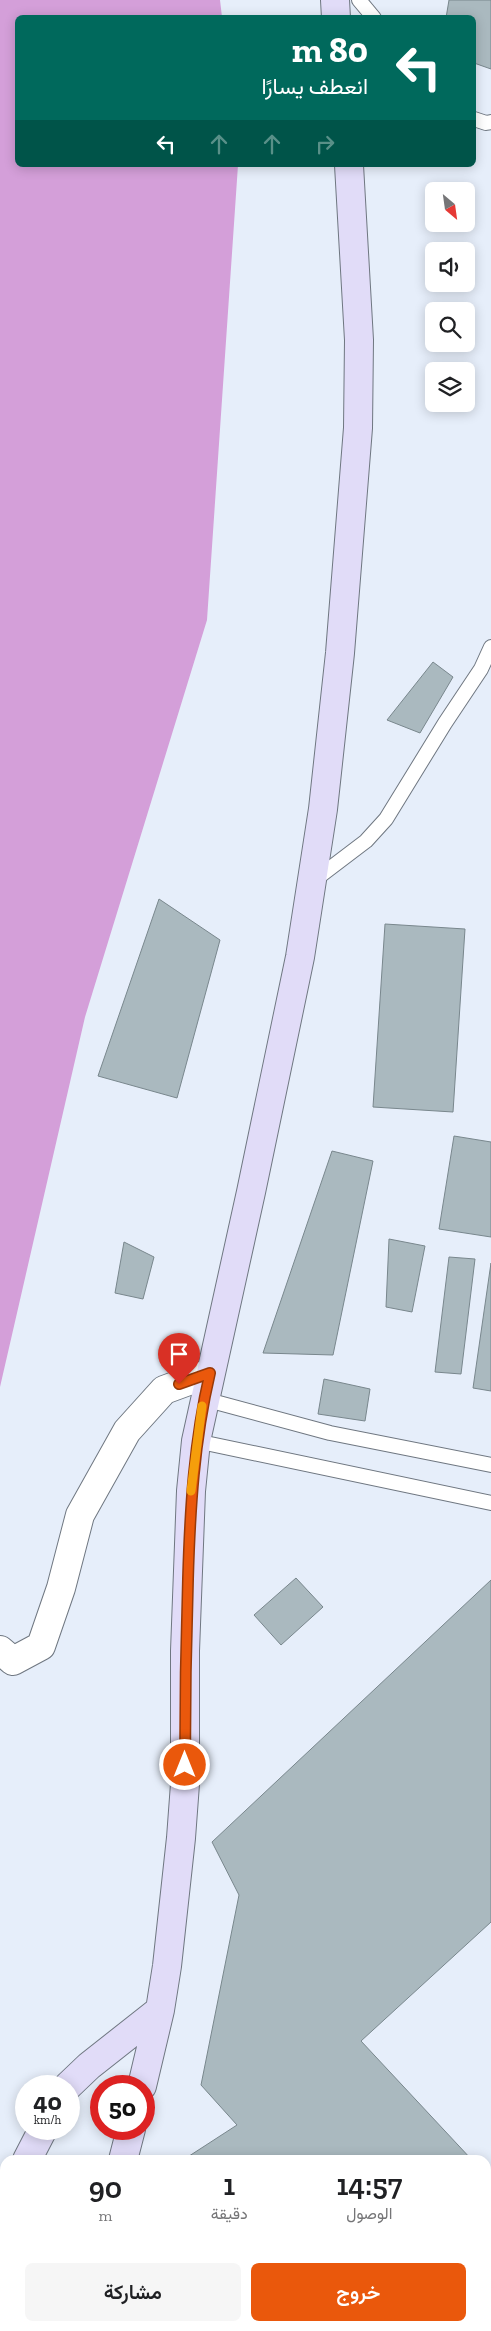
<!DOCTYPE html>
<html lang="ar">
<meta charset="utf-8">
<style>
body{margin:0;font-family:"Zilla Slab",Vazirmatn,serif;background:#f6f6f6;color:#202124;direction:rtl;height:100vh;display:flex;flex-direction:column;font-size:19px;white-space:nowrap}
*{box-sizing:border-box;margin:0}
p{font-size:16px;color:#757577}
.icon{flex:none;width:28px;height:28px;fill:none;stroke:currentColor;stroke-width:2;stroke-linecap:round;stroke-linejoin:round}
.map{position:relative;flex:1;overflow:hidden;direction:ltr}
.panel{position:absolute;left:0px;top:2155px;width:491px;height:176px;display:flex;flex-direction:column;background:#fff;border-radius:15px 15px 0 0;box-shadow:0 2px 12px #0003;direction:rtl}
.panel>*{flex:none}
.banner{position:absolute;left:15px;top:15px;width:461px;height:152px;border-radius:8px;box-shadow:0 2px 12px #0003;direction:rtl;background:#00695c;color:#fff;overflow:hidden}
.needle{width:32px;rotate:151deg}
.controls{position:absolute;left:425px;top:182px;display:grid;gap:10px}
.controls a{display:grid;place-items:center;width:50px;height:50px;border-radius:8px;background:#fff;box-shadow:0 2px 12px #0003;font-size:25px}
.speed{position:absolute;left:15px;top:2075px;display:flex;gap:10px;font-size:25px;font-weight:700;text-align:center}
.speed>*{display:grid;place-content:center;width:65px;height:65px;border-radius:50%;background:#fff;box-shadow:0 2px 12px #0003;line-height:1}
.speed small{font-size:12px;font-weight:400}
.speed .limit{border:8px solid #d22;background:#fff;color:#111}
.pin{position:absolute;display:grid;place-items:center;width:42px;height:42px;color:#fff;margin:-51px -21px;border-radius:50% 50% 50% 0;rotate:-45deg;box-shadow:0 0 5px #0007}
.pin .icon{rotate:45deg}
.me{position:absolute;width:55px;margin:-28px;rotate:0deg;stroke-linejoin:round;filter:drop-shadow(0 0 4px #0008)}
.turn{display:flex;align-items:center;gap:18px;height:105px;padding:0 25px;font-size:22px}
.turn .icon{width:65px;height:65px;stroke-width:2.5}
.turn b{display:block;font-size:35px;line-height:42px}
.lanes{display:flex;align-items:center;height:48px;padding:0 25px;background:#0003;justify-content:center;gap:25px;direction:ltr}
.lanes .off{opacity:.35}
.eta{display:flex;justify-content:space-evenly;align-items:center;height:85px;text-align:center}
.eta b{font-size:30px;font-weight:600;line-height:35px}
.button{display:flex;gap:10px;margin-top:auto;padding:10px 25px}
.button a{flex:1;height:58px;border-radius:8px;background:#ea580c;color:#fff;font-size:20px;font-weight:600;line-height:58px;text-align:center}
.button a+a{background:#f6f6f6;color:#202124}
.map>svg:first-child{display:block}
</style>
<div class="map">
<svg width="491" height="2331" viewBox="0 0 491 2331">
<rect width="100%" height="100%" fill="#e6eefa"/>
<path fill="#d49fd9" d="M0,0H220L222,17L18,18V165H238L207,620L85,1017L0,1387Z"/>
<path fill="#aab9bf" stroke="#79878d" d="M449,0H491V69L474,63V18H446Z
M433,662L453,677L420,733L387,720Z
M159,899L220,940L177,1098L98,1076Z
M385,924L465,929L453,1112L373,1107Z
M454,1136L491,1142V1237L439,1229Z
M332,1151L373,1161L333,1355L263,1353Z
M389,1239L425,1246L412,1312L386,1307Z
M124,1242L154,1257L143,1299L115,1293Z
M449,1257L475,1259L461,1374L435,1372Z
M491,1263V1391L473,1388Z
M324,1379L370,1389L365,1421L318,1414Z
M296,1578L323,1607L281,1645L254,1615Z
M491,1580V1922L361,2041L472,2160H183L237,2125L201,2085L239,1895L212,1842Z
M486,2176L491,2181V2197L486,2201Z
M491,2231V2302L486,2296V2235Z
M167,2326H211L216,2331H163Z
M288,2326H340L334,2331H293Z
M356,2326H437L442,2331H351Z"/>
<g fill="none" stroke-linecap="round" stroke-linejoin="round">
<g stroke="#6f7781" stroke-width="16">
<path id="lane" d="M359,0L374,18
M474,119L486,123L491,122
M312,882L366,841L386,819L445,723L481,669L491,647
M204,1399L330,1433L491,1465
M196,1441L491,1503"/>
</g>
<g stroke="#6f7781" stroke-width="30">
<path id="street" d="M0,1650L13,1661L41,1646L61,1588L80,1515L127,1431L164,1390L210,1373"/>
</g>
<g stroke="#6f7781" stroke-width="30">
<path id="secondary" d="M335,0L336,18
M68,2086L89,2066L160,2010
M142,2086L160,2010L167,1966L181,1838L185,1784V1651L191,1491L196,1441L251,1192L300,957L323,809L340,653L358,428L359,340L349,165
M27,2160L43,2129
M123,2160L131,2129
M0,2216L5,2204
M71,2331L73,2326"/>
</g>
<use href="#lane" stroke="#fff" stroke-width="14"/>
<use href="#street" stroke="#fff" stroke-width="28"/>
<use href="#secondary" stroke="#e1dcf8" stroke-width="28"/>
</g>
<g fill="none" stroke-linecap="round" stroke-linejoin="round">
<g stroke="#983908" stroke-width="12">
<path id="route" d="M179,1384L210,1373C194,1441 190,1509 188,1579C186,1641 185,1703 185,1765"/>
</g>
<use href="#route" stroke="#ea580c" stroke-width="9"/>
<path stroke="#f59e0b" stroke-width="9" d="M191,1491L202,1406"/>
</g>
</svg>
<div class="controls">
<a><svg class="needle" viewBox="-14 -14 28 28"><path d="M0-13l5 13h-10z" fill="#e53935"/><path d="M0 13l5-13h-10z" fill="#757577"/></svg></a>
<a><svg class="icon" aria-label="sound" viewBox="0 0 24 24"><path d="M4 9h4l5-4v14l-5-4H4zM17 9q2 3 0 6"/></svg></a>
<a><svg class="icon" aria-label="search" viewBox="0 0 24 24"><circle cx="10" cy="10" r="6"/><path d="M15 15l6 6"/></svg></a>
<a><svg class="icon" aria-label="layers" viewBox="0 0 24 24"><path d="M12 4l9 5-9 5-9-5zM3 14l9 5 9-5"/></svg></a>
</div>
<div class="speed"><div>40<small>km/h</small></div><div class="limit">50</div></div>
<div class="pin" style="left:179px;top:1384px;background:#d93025"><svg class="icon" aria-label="arrive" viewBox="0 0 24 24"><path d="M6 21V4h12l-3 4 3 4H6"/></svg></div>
<svg class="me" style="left:185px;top:1765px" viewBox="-20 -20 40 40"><circle r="17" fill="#ea580c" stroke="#fff" stroke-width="3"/><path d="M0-11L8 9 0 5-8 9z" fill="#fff"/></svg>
<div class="banner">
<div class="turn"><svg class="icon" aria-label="left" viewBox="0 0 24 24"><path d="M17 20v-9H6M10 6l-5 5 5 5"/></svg><div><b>80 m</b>انعطف يسارًا</div></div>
<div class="lanes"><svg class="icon" aria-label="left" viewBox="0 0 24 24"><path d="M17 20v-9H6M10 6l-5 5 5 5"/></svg><svg class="icon off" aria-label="ahead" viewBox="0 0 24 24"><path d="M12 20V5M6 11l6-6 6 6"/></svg><svg class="icon off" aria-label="ahead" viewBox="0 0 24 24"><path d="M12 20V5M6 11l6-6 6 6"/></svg><svg class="icon off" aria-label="right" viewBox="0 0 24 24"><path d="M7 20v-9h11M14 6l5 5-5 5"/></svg></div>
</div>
<section class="panel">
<div class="eta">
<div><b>14:57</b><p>الوصول</p></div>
<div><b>1</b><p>دقيقة</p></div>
<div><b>90</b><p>m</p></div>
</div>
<div class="button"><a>خروج</a><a>مشاركة</a></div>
</section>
</div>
